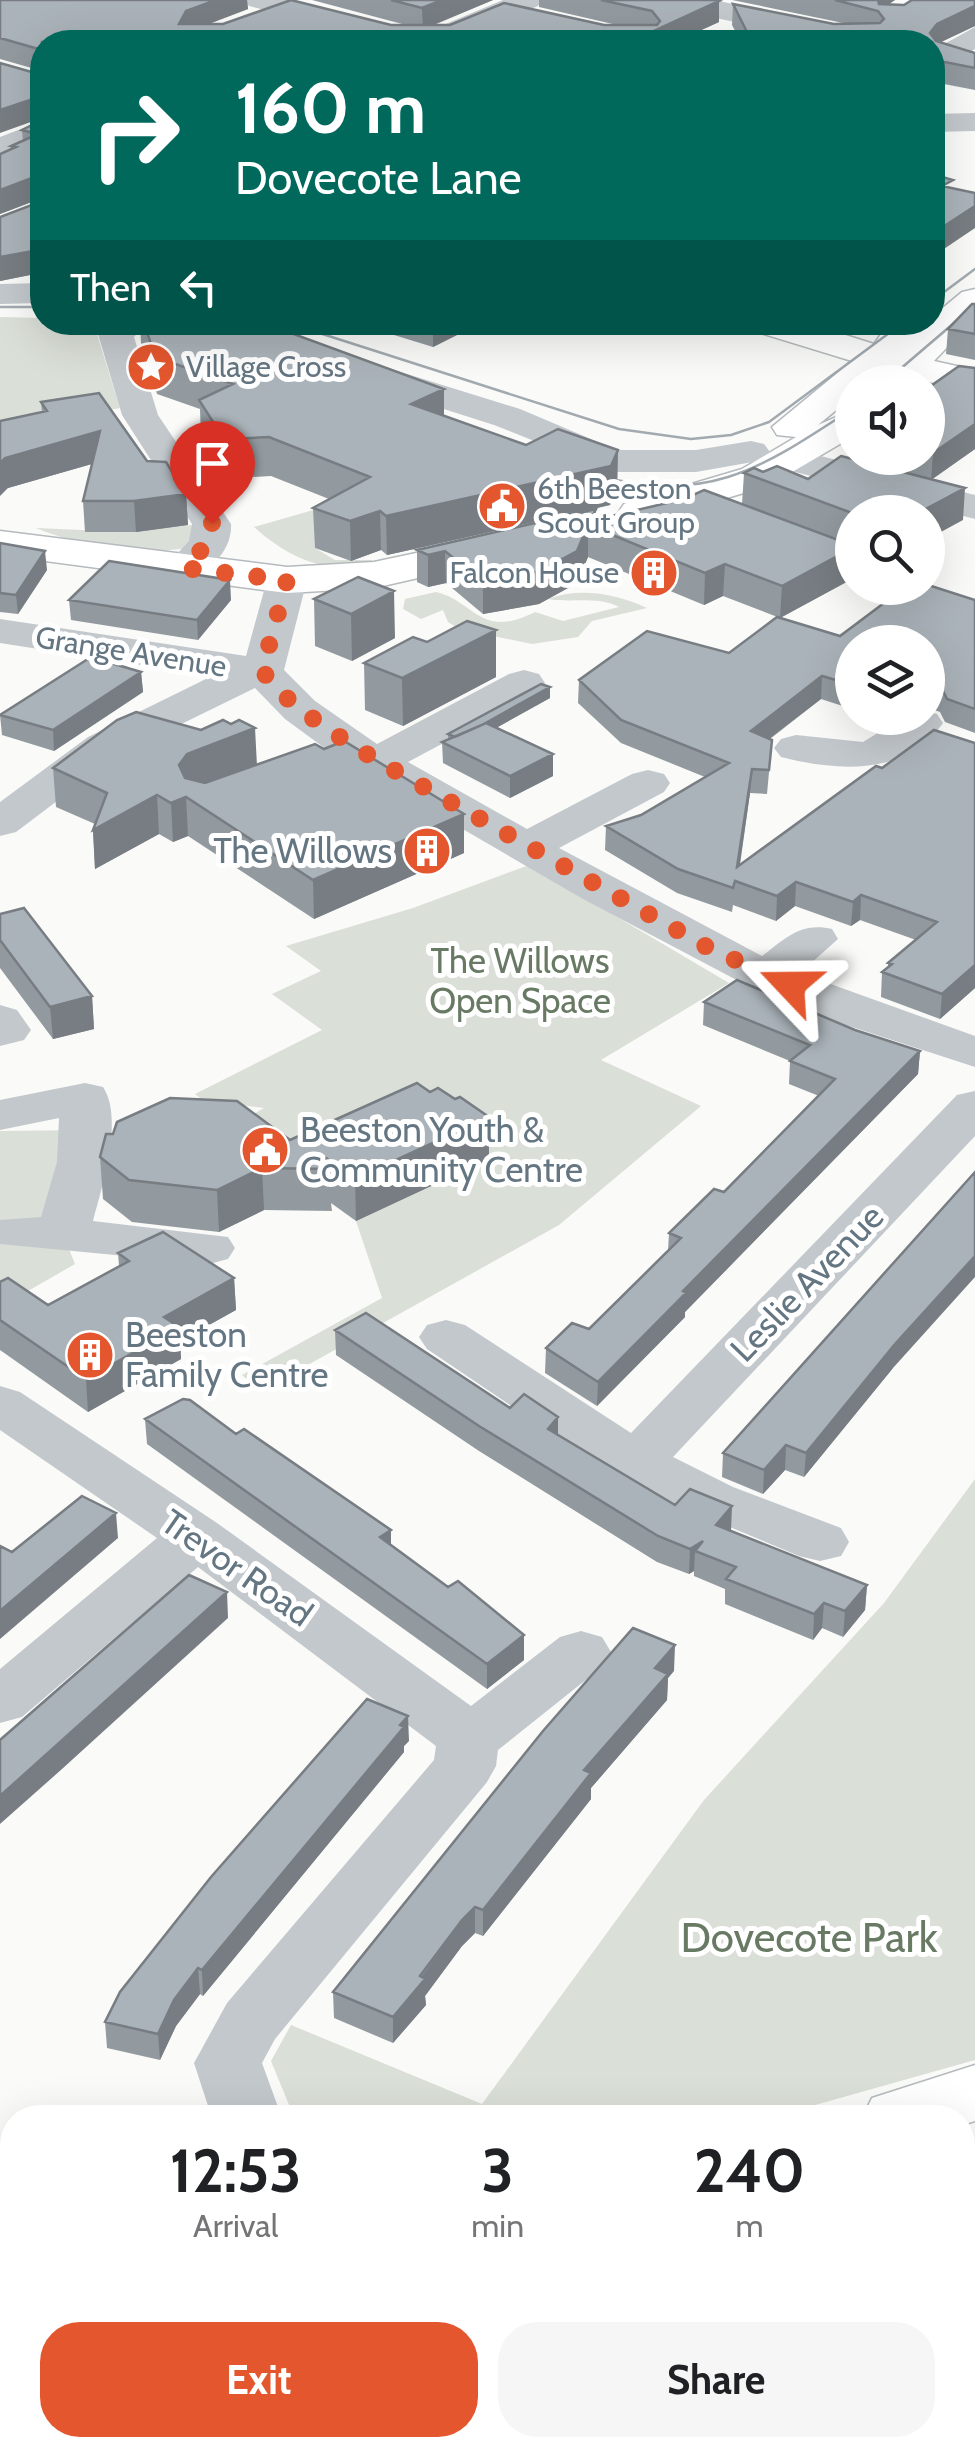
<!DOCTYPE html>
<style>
body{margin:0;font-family:Cabin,sans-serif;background:#f6f6f6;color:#202124;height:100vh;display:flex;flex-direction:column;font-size:38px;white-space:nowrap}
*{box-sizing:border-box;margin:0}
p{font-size:32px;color:#757577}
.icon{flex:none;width:55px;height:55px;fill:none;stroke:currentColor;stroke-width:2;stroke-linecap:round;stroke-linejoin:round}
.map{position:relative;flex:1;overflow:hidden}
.details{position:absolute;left:0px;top:2105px;width:975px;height:352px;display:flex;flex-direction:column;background:#fff;border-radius:40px 40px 0 0;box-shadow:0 10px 40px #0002}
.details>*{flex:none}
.banner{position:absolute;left:30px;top:30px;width:915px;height:305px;border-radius:40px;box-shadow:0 10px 40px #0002;background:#00695c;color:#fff;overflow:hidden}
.buttons{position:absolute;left:835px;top:365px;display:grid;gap:20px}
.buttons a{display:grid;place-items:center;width:110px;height:110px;border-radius:50%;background:#fff;box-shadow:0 10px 40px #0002;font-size:50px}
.pin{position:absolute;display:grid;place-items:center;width:85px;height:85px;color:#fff;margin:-102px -42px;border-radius:50% 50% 50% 0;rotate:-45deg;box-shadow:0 0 10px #0007}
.pin .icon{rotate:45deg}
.me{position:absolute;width:110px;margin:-55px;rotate:293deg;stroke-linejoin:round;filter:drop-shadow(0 0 8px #0008)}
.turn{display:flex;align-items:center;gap:35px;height:210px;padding:0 40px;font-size:45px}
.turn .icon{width:130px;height:130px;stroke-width:2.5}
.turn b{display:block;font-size:70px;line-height:85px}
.then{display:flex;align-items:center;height:95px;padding:0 40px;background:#0003;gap:20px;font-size:38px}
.eta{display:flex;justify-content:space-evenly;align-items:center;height:170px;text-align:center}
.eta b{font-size:60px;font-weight:700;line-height:70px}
.action{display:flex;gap:20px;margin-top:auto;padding:20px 40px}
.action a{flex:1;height:115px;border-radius:40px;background:#e4572e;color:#fff;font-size:40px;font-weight:700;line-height:115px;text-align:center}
.action a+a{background:#f6f6f6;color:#202124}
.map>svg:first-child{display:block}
</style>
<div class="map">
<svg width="975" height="2456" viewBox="0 0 975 2456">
<rect width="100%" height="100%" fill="#fafaf8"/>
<path fill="#dadfd7" d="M0,317L42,318V322L59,323V329L95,328L120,408L0,429Z
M356,486L507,528L397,553L400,546L315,548L335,560H374C330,579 286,556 254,527L331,505L327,499Z
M202,524L192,547C145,557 79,546 36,528L127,532Z
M436,592C475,601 480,640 535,612L563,621L619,607C599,596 571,603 548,599C580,587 617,594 647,608L592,621L578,637L532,644L459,629L448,622L443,610L421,619L403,609L405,599Z
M529,865L729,983L601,1060L701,1106L559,1225L261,1391L242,1375L382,1298L356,1221L308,1159L248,1117L264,1108L204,1101L195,1094L322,1030L272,994L321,971L286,946L413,908Z
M84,1130L63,1234L75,1264L0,1307V1131Z
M975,1479V2060L769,2118L294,2117L271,2061L291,2025L482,2104L704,1800L884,1603Z
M975,2147V2456H218L225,2445H962V2151Z"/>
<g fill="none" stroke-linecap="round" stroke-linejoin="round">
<g stroke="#b5babe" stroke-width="3">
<path id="major" d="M975,289V318L934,361L975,370V392L920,380L887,382L885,371L871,382H852V397L818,425L852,410V437L770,485L638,525L624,522L618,513L624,504L742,469L796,437L777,435L772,427L852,361L751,330L746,322H804L874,344L890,322H932V317L962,292Z
M0,531L287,567L374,562L491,537L506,540L512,549L506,558L374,588L287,593L0,555Z
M975,2065V2121L962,2125V2118H862L872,2098Z
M12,2319V2383L0,2387V2323Z"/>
</g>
<path fill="#c3c8cc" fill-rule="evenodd" d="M245,0H293L434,36L439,42H391L249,6Z
M503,0H542L538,6L461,38H441L436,32L441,26Z
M658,0H714L813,21L818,27L813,33L803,36L672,9L662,6Z
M975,27V49L970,52L975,54V73L937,60L932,54L937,48Z
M975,113V131L932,132V114Z
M42,121V141L0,157V137Z
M42,283V303L0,304V284Z
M109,322H136L141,329L134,337L158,415L231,524C233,555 199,584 170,576L164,568L189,541L192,524L122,415L98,334Z
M375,364L520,409L617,450H696L751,441L764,444L770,452L764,460L696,472H612L494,425L362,383L357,375L362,367Z
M789,448L975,495V519L776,467L770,459L776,451Z
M287,568L301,572L307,580L284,670L315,701L377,744L509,674L524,670L539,674L545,683L539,692L408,762L527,829L632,774L648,770L664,774L670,783L664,792L559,848L762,956C786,938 801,922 832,929L838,939L800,973L975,1036V1067L849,1026L748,986L583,899L330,752L285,719L255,688L118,755L16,832L0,836V802L88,737L212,676L0,643V619L246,656L267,580L273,572Z
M928,712L937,714L943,723C906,777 836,771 781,757L774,748L781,739L796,735L863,742L902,718H928Z
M0,1005L17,1010L31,1030L24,1040L0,1046Z
M85,1083L103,1087C124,1118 102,1187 93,1221L228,1237L235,1248L228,1259L209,1264L0,1244V1220L41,1217L57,1162L59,1118L0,1130V1100Z
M975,1091V1136L673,1457L733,1487L841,1528L849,1542L841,1556L820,1561L799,1556L658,1497L569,1445L427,1349L419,1337L427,1325L446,1320L465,1325L631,1433L957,1095Z
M0,1386L20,1392L217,1523L471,1706L560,1637L581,1631L602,1637L611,1652L602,1667L498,1750L496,1766L487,1782L275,2039L262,2063L282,2118H212L194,2063L227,2003L434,1760L436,1746L198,1567L22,1717L0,1723V1669L157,1538L0,1430Z"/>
<use href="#major" fill="#fff" fill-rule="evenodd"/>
<path stroke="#a2aab0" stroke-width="2.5" d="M932,301L975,269
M0,307H42
M285,322L619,429L691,439L731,435L769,422L904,322
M885,382L975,305
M590,474C707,505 756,472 852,409"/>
</g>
<path fill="#929a9f" d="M0,0H247L248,9L209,24L391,25H406L312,0H493L434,25H617L539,7V0H713L719,22L675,42H42V71L0,59Z
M732,0H895L888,4L904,5L975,0V26L940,42L975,53V90L944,84L939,87L932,86V42H741L732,25L733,4L834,24H848Z
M42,120V198L0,214V154L12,149L11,146L23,141L22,130Z
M42,201V277L35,274L0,281Z
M975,304V360L946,354L948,329Z
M140,322H213L215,327L444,389V416L526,445L618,450L617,489L610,505L387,555L381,550L351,561L315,548L313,508L329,499L271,476L234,478L223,463H216L201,438L200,409L157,394L141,343Z
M339,322H483L433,347L381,331L376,334Z
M928,388L975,449L931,480L963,520L852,512V579L780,618L723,596L704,605L588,557L577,583L539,604L483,614L446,583L428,587L417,582V550L596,509L595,520L742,504L744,473L763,472L808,479L869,464L870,458H928Z
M41,402L147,461L186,494L188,525L136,532H85L83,501L92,464L8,488L42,412Z
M0,543L47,570L18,614L0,612Z
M358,577L395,638L352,661L315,646L314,599Z
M69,600H231L198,640L71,620Z
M975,600V733L945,722L940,712L929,708L928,642H852V709L821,699L770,739L772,740L767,794L750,793L740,865L882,768L975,743V988L940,1019L881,997L882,972L888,968V963L916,940L860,920L851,926L795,906L776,921L733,905L732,912L677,893L605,850L606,826L641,815L705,777L621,743L578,703L579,680L729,653L840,636Z
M364,663L496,677L403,726L365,710Z
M141,672L143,692L54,751L2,735L0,715Z
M550,687V698L496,728L553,754V776L510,798L443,763L442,742L448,740V734Z
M257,764L464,853L314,919L188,836L173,842L159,834L95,869L93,830L95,824L56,807L53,768Z
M0,914L92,996L94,1029L53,1039L0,968Z
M704,1002L855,1030L920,1051L918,1074L685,1312V1317L597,1406L545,1373L546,1348L589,1329L668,1251L669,1233L724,1192L819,1096L789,1084L790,1061L703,1025Z
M430,1092L455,1099L489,1117V1159L356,1221L331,1203L332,1211L264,1210L219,1232L132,1222L103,1199L100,1157L113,1134L290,1140Z
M118,1253L234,1278L236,1310L180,1341L181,1359L88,1412L0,1350V1282L48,1305L119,1266Z
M335,1330L510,1408L558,1417V1435L675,1505L731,1531L867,1585L865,1610L843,1637L822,1628L813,1640L725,1604V1589L694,1576V1571L689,1574L657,1562L479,1451L336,1355Z
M893,1368L804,1477L785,1470L763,1494L722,1477L723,1453Z
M145,1419L236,1434L391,1530V1545L524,1660L487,1689L147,1444Z
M674,1671L668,1678L667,1700L591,1788V1799L483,1936L475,1933L462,1946L425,1996L426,2005L393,2043L334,2018L333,1992Z
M409,1741L404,1746V1752L203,1996L200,1994L176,2026L160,2060L107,2048L105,2022Z"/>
<path fill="#777d82" d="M216,0H247L248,9L187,32L179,24L186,11Z
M442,0H493L423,29L422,8Z
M876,0H895L878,12Z
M719,1V22L675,42H630Z
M975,6V26L935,45L930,33L937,24Z
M945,62L944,84L939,87L940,65Z
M42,96V118L0,133V110Z
M42,174V198L0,214V190Z
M975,206V228L932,257V234Z
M33,251L35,274L0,281V257Z
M376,322H380L381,331L376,334Z
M433,322H483L433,347Z
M444,389V427L411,404Z
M222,424L223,463H216L215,425Z
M975,424V449L931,480L933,453Z
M100,431L102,461L8,488L0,496V463L5,458Z
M618,450L617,489L610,505L387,555L386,516Z
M965,488L963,520L928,539V512H920Z
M186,494L188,525L136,532L134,501Z
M380,511L381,550L351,561L350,521Z
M588,525V557L577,583L539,604L483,614V582Z
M852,548V579L780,618L782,586Z
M45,551L47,570L18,614L16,595Z
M445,551L446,583L428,587V555Z
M725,564L723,596L704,605L705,573Z
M230,580L231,600L198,640L197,620Z
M394,591L395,638L352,661L351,614Z
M496,630V677L403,726L402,678Z
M141,672L143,692L54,751L53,730Z
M822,676L821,699L749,754L751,731Z
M931,685L929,708L928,710V689Z
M550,687V698L458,749V738Z
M255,728L257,766L186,797L188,836L173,842L171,803L179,765L187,754Z
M553,754V776L510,798V776Z
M752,769L750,793L737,882V867Z
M157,795L159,834L95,869L93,830Z
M464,814V853L314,919L313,880Z
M796,882L795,906L776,921L777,896Z
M861,895L860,920L851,926L853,902Z
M975,965V988L940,1019L942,994Z
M92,996L94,1029L53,1039L50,1007Z
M920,1051L918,1074L685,1312V1317L597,1406L598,1382L683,1291Z
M489,1117V1159L356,1221L355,1179Z
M262,1168L264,1210L219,1232L217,1190Z
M975,1256V1277L893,1368L804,1477L806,1453L895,1344Z
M234,1278L236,1310L180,1341L181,1359L88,1412L86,1379L164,1317Z
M558,1417V1442L548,1429Z
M786,1445L785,1470L763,1494L764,1470Z
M732,1506L731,1531L716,1525Z
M116,1513L118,1538L0,1639V1611Z
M391,1530V1555L380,1537Z
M703,1541L695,1551L694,1571L689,1574L690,1549Z
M867,1585L865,1610L843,1637L845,1611Z
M227,1592L228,1618L62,1769L0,1824V1796Z
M824,1603L822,1628L813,1640L814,1614Z
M524,1635V1660L487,1689V1664Z
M675,1645L674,1671L668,1678L667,1700L591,1788V1799L483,1936V1910L584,1770L655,1668Z
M408,1716L409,1741L404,1746V1752L203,1996L202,1970Z
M475,1907V1933L462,1946L425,1996L426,2005L393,2043V2017L462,1920Z
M198,1968L200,1994L176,2026L160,2060L158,2034L174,2000Z
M12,2203V2230L0,2233V2206Z
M201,2447V2456H171Z"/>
<path fill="#aab3b9" stroke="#777d82" stroke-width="2.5" d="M0,0H216L186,11L179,24H223L291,0L391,25H450L504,3L604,25H657L660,21L652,11L601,0H713L719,1L630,42H42V50L0,38Z
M391,0H442L422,8Z
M835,0H878L879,4L904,5L912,0H975V6L937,24L930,33L936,41L975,53V68L945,62L940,65L932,64V42H746L751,40L733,4L834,24L880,23L884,19L878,11Z
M0,63L42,75V96L0,110Z
M42,120V176V174L0,190V154L16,147L11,146L38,134L22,130Z
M932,174L953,180L942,186L975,193V206L932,234Z
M42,201V254L33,251L0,257V217Z
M972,304H975V334L948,329Z
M144,322H213L215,327L226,322H261L444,389L411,404L526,445L558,429L618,450L611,466L386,516L380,511L350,521L313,508L370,477L269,437L232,439L222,424L215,425L199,400L233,384L155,357Z
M959,366L975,368V424L933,453L928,452V388Z
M99,393L147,461L166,462L186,494L134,501H83L100,431L5,458L0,463V421L47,411L41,402Z
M841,456L965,488L920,512L852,513L744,473L754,468L763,472L777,466L808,479Z
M704,490L852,545V548L782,586L725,564L705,573L588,525L577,551L540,571L483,582L445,551L428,555L417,550L596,509L590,521L684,499Z
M0,543L45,551L16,595L0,593Z
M109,561L230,580L197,620L69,600Z
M358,577L394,591L351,614L314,599Z
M928,585L975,600V709L947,699L942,689L931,685L928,689V642H852V685L822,676L751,731L772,740L769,770L752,769L737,867L876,766L882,768L934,730L975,743V965L942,994L882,972L892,964L888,963L937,922L861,895L853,902L796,882L777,896L735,881L733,888L678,869L606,826L641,815L729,763L621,720L579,680L647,631L729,653L777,617L840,636L904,588H928Z
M467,621L496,630L402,678L364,663L413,637L427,642Z
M91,657L141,672L53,730L0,715Z
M541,684L550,687L482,725L455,737L448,734Z
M136,712L201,730L223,720L231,724L239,720L255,728L187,754L179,765L185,778L205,783L315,744L324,749L344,741L464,814L313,880L186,797L171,803L157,795L93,830L107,793L53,768L117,720Z
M486,723L553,754L510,776L442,742Z
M24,908L92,996L50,1007L0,940V914Z
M737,980L855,1030L920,1051L683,1291L686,1293L598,1382L546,1348L572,1323L589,1329L681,1238L669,1233L714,1189L724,1192L835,1079L790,1061L810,1045L704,1002Z
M417,1083L430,1092L438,1088L455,1099L460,1097L489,1117L355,1179L326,1158L320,1162L330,1169L262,1168L217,1190L129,1180L100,1157L106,1134H113L117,1122L170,1098L237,1101L290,1140Z
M975,1172V1256L895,1344L806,1453L786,1445L764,1470L723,1453Z
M163,1232L234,1278L164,1317L179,1327L86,1379L0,1320V1282L8,1278L48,1305L129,1261L118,1253Z
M366,1313L510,1408L524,1394L558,1417L548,1429L675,1505L690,1489L732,1506L716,1525L867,1585L845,1611L824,1603L814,1614L726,1579L736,1567L695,1551L703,1541L690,1549L658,1536L479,1426L335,1330Z
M183,1399L190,1400L236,1434L244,1429L391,1530L380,1537L448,1587L458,1581L524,1635L487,1664L145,1419Z
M82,1496L116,1513L0,1611V1546L12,1552Z
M189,1575L227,1592L0,1796V1740Z
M633,1628L675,1645L655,1668L668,1674L584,1770L591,1773L483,1910L475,1907L462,1920L420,1976L425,1979L393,2017L333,1992L543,1731Z
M367,1699L408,1716L400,1725L404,1727L202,1970L198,1968L174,2000L158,2034L105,2022L120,1992L211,1877Z
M175,2112L177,2118H154Z
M12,2152V2203L0,2206V2155Z
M70,2445H200L201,2447L171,2456H27Z"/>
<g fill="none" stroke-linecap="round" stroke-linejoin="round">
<path stroke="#e4572e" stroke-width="18" stroke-dasharray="0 32.4" d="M212,523L211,540L184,568L287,580L262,671L289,700L324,727L378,761L707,947L790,985"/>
</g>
<defs>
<g id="sight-disc" transform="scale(2.5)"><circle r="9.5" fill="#e4572e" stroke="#fff"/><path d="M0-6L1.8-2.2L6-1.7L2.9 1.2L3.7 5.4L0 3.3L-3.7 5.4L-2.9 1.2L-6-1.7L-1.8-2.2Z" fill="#fff"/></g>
<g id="civic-disc" transform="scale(2.5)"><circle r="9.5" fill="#e4572e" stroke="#fff"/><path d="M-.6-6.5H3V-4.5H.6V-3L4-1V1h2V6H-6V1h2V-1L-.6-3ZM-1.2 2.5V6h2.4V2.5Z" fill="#fff"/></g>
<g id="building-disc" transform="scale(2.5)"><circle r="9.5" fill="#e4572e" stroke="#fff"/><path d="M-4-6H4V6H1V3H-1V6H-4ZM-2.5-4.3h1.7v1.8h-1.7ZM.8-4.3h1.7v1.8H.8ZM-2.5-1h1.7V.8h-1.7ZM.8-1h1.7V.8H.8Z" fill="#fff"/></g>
</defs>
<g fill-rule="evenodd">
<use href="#sight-disc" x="151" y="367"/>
<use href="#civic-disc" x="502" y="506"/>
<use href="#building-disc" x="654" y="573"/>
<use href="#building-disc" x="427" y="851"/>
<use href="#civic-disc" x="265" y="1150"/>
<use href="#building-disc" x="90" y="1355"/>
</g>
<g text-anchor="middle" stroke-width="10" stroke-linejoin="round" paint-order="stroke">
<g font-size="30" fill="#657683" stroke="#fff" text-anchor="start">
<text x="186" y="377">Village Cross</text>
<text x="537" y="499">6th Beeston<tspan x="537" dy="34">Scout Group</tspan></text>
<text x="619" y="583" text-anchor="end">Falcon House</text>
</g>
<g font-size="30" fill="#657683" stroke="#fff">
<text transform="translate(131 652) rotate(9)" y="10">Grange Avenue</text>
</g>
<g font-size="35" fill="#657683" stroke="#fff" text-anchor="start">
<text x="392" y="863" text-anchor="end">The Willows</text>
<text x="300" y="1142">Beeston Youth &amp;<tspan x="300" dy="40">Community Centre</tspan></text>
<text x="125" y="1347">Beeston<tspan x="125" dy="40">Family Centre</tspan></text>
</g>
<g font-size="35" fill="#687a64" stroke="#fff">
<text x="520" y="973">The Willows<tspan x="520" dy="40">Open Space</tspan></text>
</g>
<g font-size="35" fill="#657683" stroke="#fff">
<text transform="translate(807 1283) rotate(-46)" y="12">Leslie Avenue</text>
<text transform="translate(237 1568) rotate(35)" y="12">Trevor Road</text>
</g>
<g font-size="42" fill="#687a64" stroke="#fff">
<text x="809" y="1952">Dovecote Park</text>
</g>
</g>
</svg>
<div class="buttons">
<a><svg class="icon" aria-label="sound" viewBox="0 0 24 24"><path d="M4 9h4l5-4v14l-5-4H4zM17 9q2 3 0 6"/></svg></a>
<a><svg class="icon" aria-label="search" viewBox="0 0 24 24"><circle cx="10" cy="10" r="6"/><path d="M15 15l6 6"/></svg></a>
<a><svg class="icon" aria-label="layers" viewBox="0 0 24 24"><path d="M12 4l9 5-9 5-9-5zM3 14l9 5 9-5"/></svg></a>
</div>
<div class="pin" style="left:212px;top:523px;background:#d93025"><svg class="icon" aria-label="arrive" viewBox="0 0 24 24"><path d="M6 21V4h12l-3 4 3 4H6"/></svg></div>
<svg class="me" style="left:790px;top:985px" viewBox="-20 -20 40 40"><path d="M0-17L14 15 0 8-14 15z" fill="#e4572e" stroke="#fff" stroke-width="4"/></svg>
<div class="banner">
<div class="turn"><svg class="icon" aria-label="right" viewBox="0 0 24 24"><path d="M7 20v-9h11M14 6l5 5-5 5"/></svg><div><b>160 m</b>Dovecote Lane</div></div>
<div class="then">Then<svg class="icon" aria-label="left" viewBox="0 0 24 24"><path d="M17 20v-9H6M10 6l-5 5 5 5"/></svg></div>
</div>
<section class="details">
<div class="eta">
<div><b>12:53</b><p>Arrival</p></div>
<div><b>3</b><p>min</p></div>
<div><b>240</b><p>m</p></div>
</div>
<div class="action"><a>Exit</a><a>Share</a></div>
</section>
</div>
